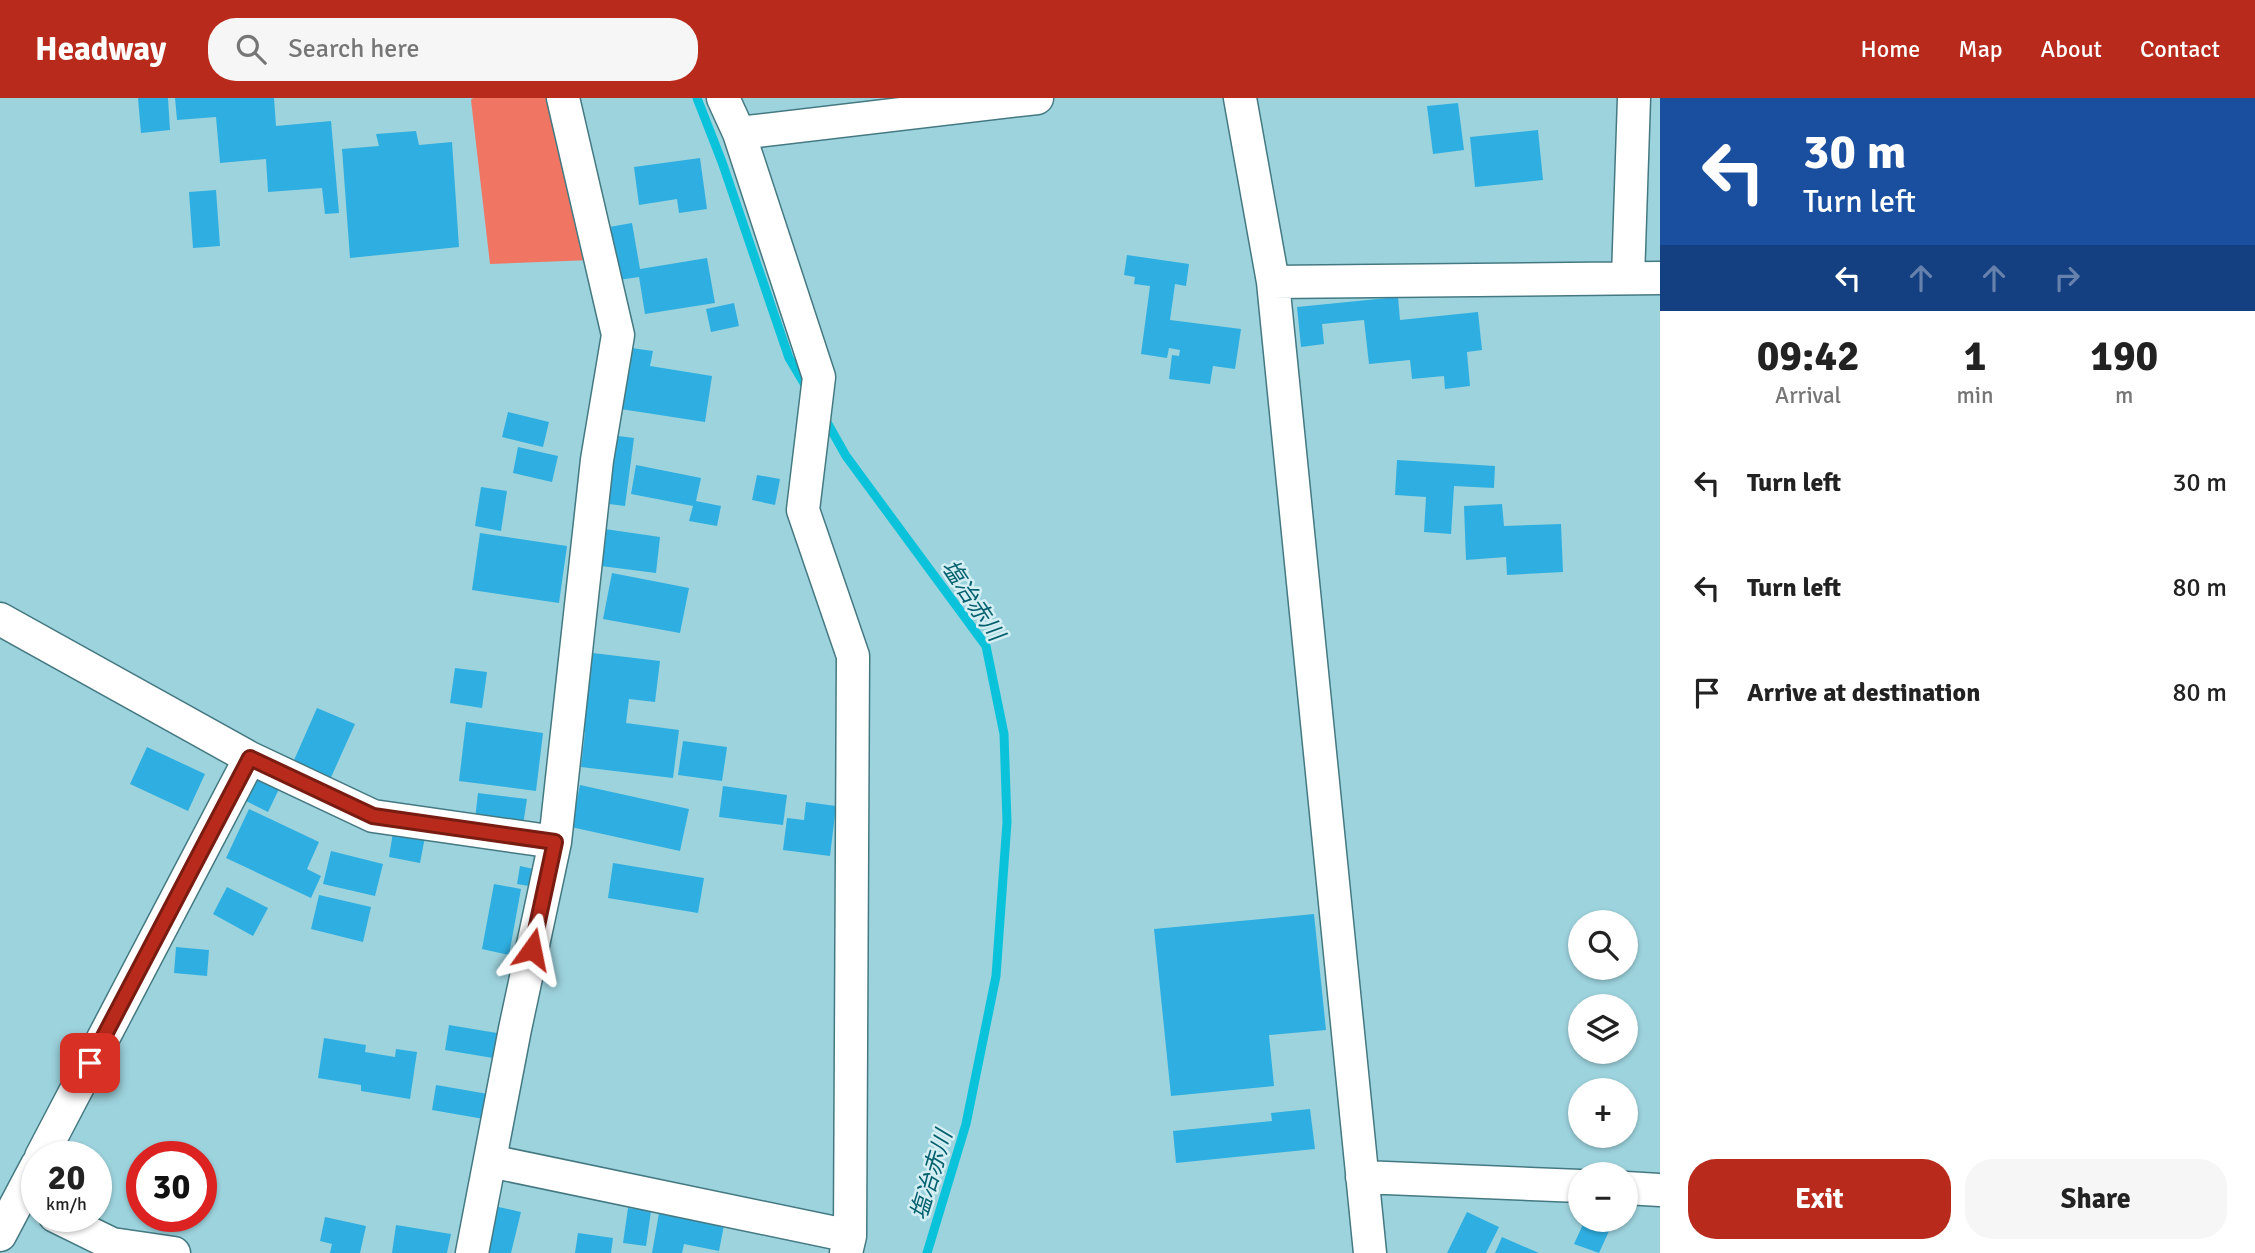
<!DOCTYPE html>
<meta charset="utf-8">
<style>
body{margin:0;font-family:Signika,"Noto Sans JP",sans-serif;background:#f6f6f6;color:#222;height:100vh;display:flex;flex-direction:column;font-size:26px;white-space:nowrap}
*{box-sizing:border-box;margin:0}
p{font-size:23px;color:#767676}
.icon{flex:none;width:38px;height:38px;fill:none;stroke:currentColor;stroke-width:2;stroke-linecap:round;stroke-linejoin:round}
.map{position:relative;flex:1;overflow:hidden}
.side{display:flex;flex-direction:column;background:#fff;width:595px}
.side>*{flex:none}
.banner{background:#1a4fa0;color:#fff;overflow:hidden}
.tools{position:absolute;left:1568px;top:812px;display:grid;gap:14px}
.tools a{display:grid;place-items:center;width:70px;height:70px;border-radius:50%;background:#fff;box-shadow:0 2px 5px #0004;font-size:35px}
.speed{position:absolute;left:21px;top:1043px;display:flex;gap:14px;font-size:35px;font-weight:700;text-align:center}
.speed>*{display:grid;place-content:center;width:91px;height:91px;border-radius:50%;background:#fff;box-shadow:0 2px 5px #0004;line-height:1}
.speed small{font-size:18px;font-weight:400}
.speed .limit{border:10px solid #d22;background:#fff;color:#111}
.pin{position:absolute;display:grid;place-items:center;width:60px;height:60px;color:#fff;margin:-30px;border-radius:14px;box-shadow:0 4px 10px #0006}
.me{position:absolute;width:77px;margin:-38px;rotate:12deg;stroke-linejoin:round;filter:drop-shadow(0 0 5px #0008)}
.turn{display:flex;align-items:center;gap:24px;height:147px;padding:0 28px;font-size:32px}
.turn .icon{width:91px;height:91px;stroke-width:2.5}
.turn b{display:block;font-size:49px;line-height:60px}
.lanes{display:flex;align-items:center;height:66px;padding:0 28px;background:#0003;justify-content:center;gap:35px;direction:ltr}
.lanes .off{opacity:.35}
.eta{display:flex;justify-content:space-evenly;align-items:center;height:119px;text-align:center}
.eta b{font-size:42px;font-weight:800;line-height:49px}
.cta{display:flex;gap:14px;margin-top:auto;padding:14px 28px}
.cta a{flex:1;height:80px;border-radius:28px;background:#b82b1c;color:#fff;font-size:28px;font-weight:800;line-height:80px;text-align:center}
.cta a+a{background:#f6f6f6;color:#222}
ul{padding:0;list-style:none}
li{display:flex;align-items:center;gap:21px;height:105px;padding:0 28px}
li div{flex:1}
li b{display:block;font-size:26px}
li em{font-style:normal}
header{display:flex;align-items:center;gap:42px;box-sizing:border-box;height:98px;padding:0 35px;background:#b82b1c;color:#fff}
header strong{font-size:33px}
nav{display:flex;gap:38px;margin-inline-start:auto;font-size:24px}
.search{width:490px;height:63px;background:#f6f6f6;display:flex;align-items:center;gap:18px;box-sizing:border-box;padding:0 24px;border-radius:28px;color:#767676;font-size:26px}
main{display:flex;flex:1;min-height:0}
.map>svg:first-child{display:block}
</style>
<header>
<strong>Headway</strong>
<div class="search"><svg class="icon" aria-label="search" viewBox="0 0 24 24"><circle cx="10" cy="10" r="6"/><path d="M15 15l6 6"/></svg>Search here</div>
<nav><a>Home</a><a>Map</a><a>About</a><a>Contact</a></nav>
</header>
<main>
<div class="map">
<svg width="1660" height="1155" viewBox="0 0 1660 1155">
<rect width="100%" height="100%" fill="#9dd3dd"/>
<path fill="#f17563" d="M473,0H552L591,162L490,166L471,2Z"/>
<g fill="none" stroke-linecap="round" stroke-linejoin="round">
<path stroke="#0ac3db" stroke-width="9" d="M697,0L722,64L789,260L808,292
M824,319L846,358L986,548L1004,636L1007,724L996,878L966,1026L927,1155"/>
</g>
<path fill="#2fafe1" d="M138,0H168L170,32L141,35Z
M175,0H274L276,28L331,23L339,115L325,116L322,90L268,94L266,61L220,65L216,19L177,22Z
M1458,5L1464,52L1433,56L1427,8Z
M1538,32L1543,82L1475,89L1470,39Z
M416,33L419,47L452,44L459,149L350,160L342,51L379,48L376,36Z
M700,60L707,111L679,115L677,101L639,107L634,69Z
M216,92L220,148L193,150L189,94Z
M632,125L640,171L707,160L715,205L645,216L639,179L612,183L603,130Z
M1127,157L1189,166L1186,188L1175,186L1170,222L1241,231L1235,271L1213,268L1210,286L1169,281L1172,257L1179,258L1180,252L1169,250L1167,260L1141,256L1150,188L1134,186L1135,179L1124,177Z
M1398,199L1400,222L1478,214L1482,252L1467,254L1470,288L1445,291L1444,278L1412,281L1410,262L1369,266L1364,222L1322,226L1324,246L1301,249L1297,209Z
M734,205L739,228L711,234L706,211Z
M624,249L653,253L650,268L712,278L705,324L614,310Z
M508,314L549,324L543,349L502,339Z
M610,337L634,340L625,408L601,405Z
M518,349L558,358L552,384L513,375Z
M1397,362L1495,368L1494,390L1454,388L1451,436L1424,434L1426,399L1395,397Z
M636,367L701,380L696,403L721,408L717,428L689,423L693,408L631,396Z
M757,377L780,381L775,407L752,402Z
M481,389L507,393L501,433L475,428Z
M1502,406L1504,428L1561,426L1563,474L1507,477L1506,459L1466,462L1464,408Z
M598,430L660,439L656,475L593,467Z
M480,435L567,448L559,505L472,492Z
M612,475L689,490L680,535L603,521Z
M584,554L660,563L655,604L629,601L626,625L679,632L673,680L581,669L585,634L574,633Z
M455,570L487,574L482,610L450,605Z
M317,610L355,626L328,686L291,669Z
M466,624L543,635L536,693L459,683Z
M683,643L727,649L722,683L678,677Z
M147,649L205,676L188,713L130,686Z
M257,680L279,691L268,714L246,703Z
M580,687L689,711L680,753L571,729Z
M723,688L787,697L783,727L719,719Z
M478,695L527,701L523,727L475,721Z
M806,704L836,708L830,758L783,752L787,720L804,722Z
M249,711L319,744L307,771L321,778L311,800L226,760Z
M393,734L425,739L420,765L389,759Z
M331,753L383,766L375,798L323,786Z
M613,765L704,780L698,815L608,800Z
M520,768L538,772L535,789L517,786Z
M494,786L521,791L509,857L482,851Z
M227,789L268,810L253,838L213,816Z
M319,797L371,809L363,844L311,831Z
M1314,816L1326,932L1269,937L1274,988L1171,998L1154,831Z
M176,849L209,852L207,878L174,875Z
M449,927L503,936L499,961L445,952Z
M324,940L366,947L365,954L395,959L396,951L417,954L410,1001L361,993V987L318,980Z
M436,987L488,996L484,1021L432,1012Z
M1310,1011L1315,1051L1176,1065L1173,1033L1272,1023L1271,1015Z
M494,1108L521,1114L511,1155H483Z
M628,1110L651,1113L646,1148L623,1145Z
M1467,1114L1499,1129L1486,1155H1447Z
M659,1115L724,1127L719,1153L684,1146L682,1155H652Z
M325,1119L366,1128L360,1155H330L332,1146L320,1143Z
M1585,1122H1614L1599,1155L1574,1146Z
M396,1127L451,1136L447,1155H392Z
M578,1135L613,1140L611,1155H575Z
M1502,1139L1539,1155H1495Z"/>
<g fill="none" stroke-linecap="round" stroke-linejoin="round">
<g stroke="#457982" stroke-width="35">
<path id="minor" d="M723,0L739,35L819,279L803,412L853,558L850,1138L846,1155
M1240,0L1273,184L1370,1155
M739,35L1037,0
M1628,180L1634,0
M1273,184L1660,180
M0,521L250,660L373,718L555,744L515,931L472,1155
M555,744L597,362L618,237L563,0
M41,1059L250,660
M490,1063L850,1138
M1362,1079L1580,1088
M1626,1090L1660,1092
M55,1118L112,1146L174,1155
M0,1137L37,1067"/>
</g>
<use href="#minor" stroke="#fff" stroke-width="32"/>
</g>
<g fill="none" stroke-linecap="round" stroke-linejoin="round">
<g stroke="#781c12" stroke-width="18">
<path id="route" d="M90,965L250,660L373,718L555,744L532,851"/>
</g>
<use href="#route" stroke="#b82b1c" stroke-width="12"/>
</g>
<g text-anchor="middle" stroke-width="5" stroke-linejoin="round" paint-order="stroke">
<g font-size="23" font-style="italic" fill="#05606d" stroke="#d4eff4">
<text transform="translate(973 502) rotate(56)" y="8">塩冶赤川</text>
<text transform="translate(931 1077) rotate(-73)" y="8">塩冶赤川</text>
</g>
</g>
</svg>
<div class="tools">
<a><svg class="icon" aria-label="search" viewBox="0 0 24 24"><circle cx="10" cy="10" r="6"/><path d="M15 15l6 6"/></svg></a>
<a><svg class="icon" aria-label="layers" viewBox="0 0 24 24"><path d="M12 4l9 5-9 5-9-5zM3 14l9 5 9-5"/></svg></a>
<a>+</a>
<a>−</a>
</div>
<div class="speed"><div>20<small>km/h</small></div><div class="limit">30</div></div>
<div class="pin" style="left:90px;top:965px;background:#d93025"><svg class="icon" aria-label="arrive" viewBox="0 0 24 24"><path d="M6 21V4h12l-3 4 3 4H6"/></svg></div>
<svg class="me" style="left:532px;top:851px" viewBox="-20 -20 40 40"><path d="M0-17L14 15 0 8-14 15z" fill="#b82b1c" stroke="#fff" stroke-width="4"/></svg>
</div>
<section class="side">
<div class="banner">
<div class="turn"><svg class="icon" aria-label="left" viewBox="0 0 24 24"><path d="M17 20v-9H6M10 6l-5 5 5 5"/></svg><div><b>30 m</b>Turn left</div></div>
<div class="lanes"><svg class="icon" aria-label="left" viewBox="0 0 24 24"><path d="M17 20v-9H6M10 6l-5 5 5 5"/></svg><svg class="icon off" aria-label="ahead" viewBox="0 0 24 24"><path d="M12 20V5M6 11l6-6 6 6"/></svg><svg class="icon off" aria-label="ahead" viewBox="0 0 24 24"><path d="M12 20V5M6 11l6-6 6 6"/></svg><svg class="icon off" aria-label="right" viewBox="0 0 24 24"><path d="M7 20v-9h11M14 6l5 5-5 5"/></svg></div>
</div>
<div class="eta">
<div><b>09:42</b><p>Arrival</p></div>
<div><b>1</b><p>min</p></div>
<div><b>190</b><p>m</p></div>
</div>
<ul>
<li><svg class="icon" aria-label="left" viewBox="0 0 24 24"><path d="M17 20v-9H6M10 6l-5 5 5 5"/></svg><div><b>Turn left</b></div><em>30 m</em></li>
<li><svg class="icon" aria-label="left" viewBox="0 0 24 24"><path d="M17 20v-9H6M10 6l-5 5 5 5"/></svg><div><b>Turn left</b></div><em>80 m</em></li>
<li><svg class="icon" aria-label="arrive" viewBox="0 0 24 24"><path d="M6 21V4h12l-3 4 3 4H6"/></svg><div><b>Arrive at destination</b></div><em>80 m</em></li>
</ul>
<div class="cta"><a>Exit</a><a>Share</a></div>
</section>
</main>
